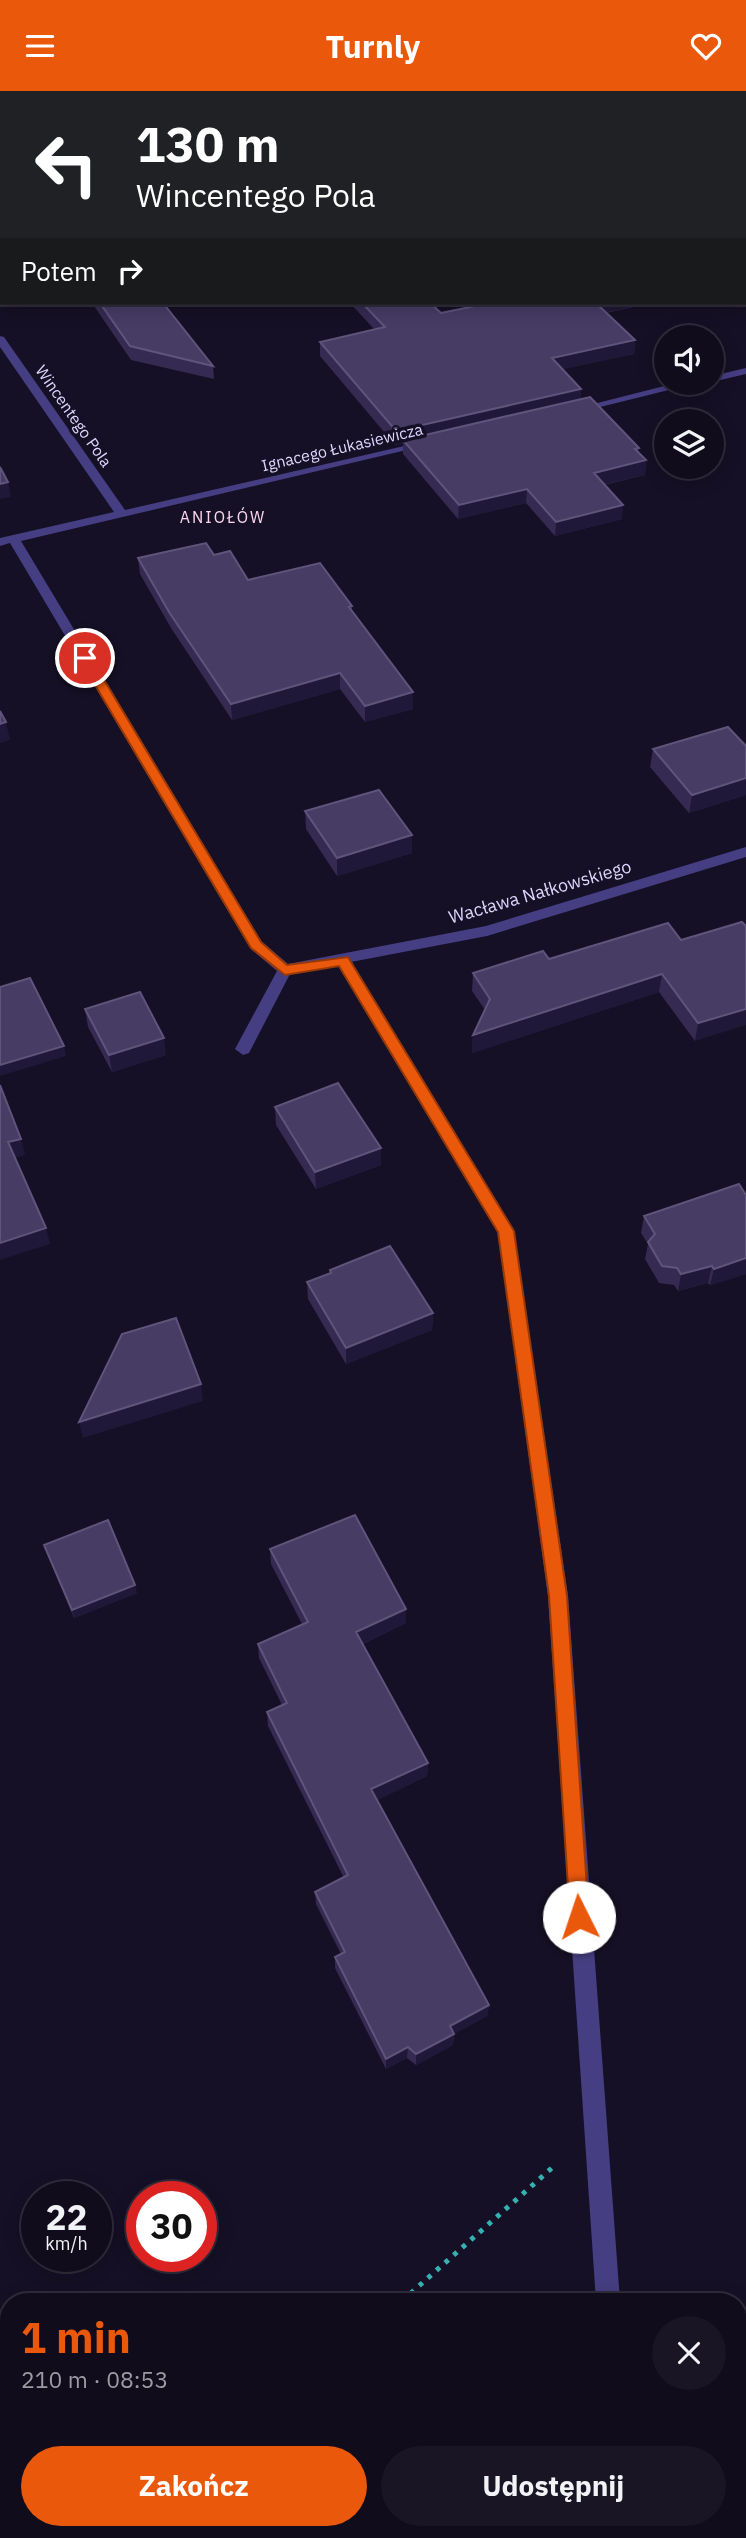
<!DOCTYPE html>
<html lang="pl">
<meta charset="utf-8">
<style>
body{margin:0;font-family:"IBM Plex Sans",sans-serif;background:#191525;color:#f1f3f6;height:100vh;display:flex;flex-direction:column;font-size:26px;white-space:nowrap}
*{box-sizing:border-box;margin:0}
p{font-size:23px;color:#9c9ba3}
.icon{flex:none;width:38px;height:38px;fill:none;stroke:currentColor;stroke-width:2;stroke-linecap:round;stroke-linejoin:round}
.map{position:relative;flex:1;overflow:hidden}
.details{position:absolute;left:0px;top:2202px;width:747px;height:247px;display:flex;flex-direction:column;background:#100c1c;border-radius:28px 28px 0 0;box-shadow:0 4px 18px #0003,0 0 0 2px #302c3b}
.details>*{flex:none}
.banner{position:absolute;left:0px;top:0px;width:747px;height:214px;box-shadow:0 4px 18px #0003,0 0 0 2px #302c3b;background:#202124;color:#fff;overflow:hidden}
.fabs{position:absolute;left:654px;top:234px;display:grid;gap:14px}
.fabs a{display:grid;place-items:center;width:70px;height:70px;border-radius:50%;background:#100c1c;box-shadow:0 4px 18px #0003,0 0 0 2px #302c3b;font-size:35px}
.speed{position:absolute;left:21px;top:2090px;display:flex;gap:14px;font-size:35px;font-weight:700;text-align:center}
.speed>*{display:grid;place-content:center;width:91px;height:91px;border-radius:50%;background:#100c1c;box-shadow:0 4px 18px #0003,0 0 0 2px #302c3b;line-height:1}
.speed small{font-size:18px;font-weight:400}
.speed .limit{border:10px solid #d22;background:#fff;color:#111}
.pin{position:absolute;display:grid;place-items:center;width:60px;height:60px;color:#fff;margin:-30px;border:4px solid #fff;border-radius:50%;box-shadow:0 2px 7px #0007}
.me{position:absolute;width:77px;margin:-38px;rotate:356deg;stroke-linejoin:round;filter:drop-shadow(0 0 5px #0008)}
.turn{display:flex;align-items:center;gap:24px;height:147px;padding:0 21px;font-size:32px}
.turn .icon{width:91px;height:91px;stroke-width:2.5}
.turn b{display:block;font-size:49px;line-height:60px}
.then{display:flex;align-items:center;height:66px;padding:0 21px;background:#0003;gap:14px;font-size:26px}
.round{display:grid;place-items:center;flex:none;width:74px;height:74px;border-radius:37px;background:#191525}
.headline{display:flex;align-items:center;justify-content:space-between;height:119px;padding:0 21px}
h1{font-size:42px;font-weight:700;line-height:52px;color:#ea580c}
.action{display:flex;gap:14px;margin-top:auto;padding:14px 21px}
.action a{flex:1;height:80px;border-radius:42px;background:#ea580c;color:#fff;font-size:28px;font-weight:700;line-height:80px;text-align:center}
.action a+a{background:#191525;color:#f1f3f6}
header{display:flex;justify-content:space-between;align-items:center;height:91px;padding:0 21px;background:#ea580c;color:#fff;font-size:32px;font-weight:700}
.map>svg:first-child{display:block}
</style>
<header><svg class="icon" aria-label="menu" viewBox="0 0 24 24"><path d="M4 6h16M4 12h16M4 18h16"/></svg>Turnly<svg class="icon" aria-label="heart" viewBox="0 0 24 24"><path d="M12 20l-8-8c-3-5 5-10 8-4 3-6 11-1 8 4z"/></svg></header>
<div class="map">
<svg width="746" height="2447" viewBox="0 0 746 2447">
<rect width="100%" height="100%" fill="#151025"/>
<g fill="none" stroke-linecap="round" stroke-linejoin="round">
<path fill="#112348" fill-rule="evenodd" d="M456,0H468L469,2H458Z"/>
<path stroke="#36b1b2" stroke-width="5" stroke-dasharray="4.5 7" stroke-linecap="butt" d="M402,2210L553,2076
M153,2447L160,2440"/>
<path fill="#453e82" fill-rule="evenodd" d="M423,0H435L436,2H425Z
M496,0H508L509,2H498Z
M553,0H565L552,2Z
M0,83H2V91L0,90Z
M0,144H2V150H0Z
M0,245L4,246L125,419L426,350L432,353L21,450L261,850L288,873L486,835L746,756V766L487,845L351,871L514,1141L568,1505L620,2210H596L548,1505L498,1142L338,874L290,883L249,962L243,964L235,958L277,880L251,858L10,452L0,455V447L114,421L0,256Z
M746,277V283L712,291V285Z
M676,292H697L576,322L570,319Z
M613,2440H639L640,2447H614Z"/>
</g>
<path fill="#352a52" d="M92,212H163L213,275L214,288L131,269Z
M350,212H430L441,222L490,212H651L606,222L635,249L634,263L562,278L581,298L580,308L639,357L638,361L646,369L645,384L604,394L622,428L555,445L526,412L458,428L403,363V352L395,354L320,265V251L374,238Z
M214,464L248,489L352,515V520L413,601V618L365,631L340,598L232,629L171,537L140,483L138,467Z
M746,655V704L689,722L650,676L653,658Z
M305,720L412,762L337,785L306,738Z
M742,831L695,950L659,901L472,962L473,944L485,919L472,900L473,882L549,868L681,849Z
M85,918L166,964L112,981L88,936Z
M275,1016L381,1074L316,1098L276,1034Z
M746,1104V1183L710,1194L708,1192L678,1200L674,1194L659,1192L645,1168L648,1153L641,1142L644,1125Z
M330,1179L433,1222L432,1239L346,1273L308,1208L307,1191L330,1182Z
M44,1454L137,1502L74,1527L47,1463Z
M270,1458L406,1518V1532L363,1553L428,1672L427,1685L377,1709L489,1914L487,1925L454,1943L453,1954L416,1974L407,1967L386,1978L335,1877V1866L341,1863L316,1813L315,1801L344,1787L268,1635L267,1621L282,1614L259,1567L258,1553L302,1533L271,1473Z"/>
<path fill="#201838" d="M599,212H651L598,223Z
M635,249L634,263L551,281L552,267Z
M581,298L580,311L403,349V352L395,354L396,340Z
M646,369L645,384L592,396L594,382Z
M8,391L11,406L0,408V393Z
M527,398L526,412L458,428L459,414Z
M623,414L622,428L555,445L556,431Z
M340,582V598L232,629L231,613Z
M413,601V618L365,631V615Z
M6,631L10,649L0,652V633Z
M746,687V704L689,722L692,704Z
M412,744V762L337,785V767Z
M662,883L659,901L472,962L473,944Z
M746,918V934L695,950L698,932Z
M164,947L166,964L112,981L109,964Z
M64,955L66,965L0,985V974Z
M21,1048L25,1064L12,1068L8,1051Z
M381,1057V1074L316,1098L315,1081Z
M46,1137L50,1153L0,1169V1152Z
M746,1167V1183L710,1194L714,1178Z
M712,1175L708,1192L678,1200L681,1183Z
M433,1222L432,1239L346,1273V1257Z
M201,1293L203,1310L83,1347L79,1331Z
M135,1494L137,1502L74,1527L72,1519Z
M406,1518V1532L356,1556V1541Z
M428,1672L427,1685L371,1712V1698Z
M489,1914L487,1925L454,1943L453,1954L416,1974V1963L450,1935Z
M408,1956L407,1967L386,1978V1968Z"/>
<path fill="#473c64" stroke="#5e547c" stroke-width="2" d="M214,0H262L264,2H206Z
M627,0H746V49V2H623Z
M100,212H163L213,275L130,255Z
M362,212H430L441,222L490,212H596L635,249L552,267L581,298L396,340L320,251L385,236Z
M590,306L639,357L635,358L646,369L594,382L623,414L556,431L527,398L459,414L403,349Z
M0,376L8,391L0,393Z
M206,452L214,464L230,460L248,489L320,472L352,515L349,516L413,601L365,615L340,582L231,613L169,521L138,467Z
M0,620L6,631L0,633Z
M728,636L746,655V687L692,704L653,658Z
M379,699L412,744L337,767L305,720Z
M742,831L746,835V918L698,932L662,883L473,944L490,908L473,882L543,860L549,868L668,832L681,849Z
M30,887L64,955L0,974V896Z
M140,901L164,947L109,964L85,918Z
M338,992L381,1057L315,1081L275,1016Z
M0,994L21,1048L8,1051L46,1137L0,1152Z
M739,1093L746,1104V1167L714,1178L712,1175L681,1183L677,1177L662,1175L648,1151L655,1143L644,1125Z
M390,1155L433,1222L346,1257L307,1191L331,1182L330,1179Z
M176,1227L201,1293L79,1331L122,1243Z
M355,1424L406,1518L356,1541L428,1672L371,1698L489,1914L450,1935L454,1943L416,1963L408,1956L386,1968L335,1866L345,1861L315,1801L348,1784L267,1621L287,1612L258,1553L308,1531L270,1458Z
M108,1429L135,1494L72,1519L44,1454Z"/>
<path fill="#ea580c" stroke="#983908" stroke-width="2" d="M85,564L91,567L261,851L287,874L348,866L514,1140L567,1505L589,1826L586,1832L579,1835L572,1832L570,1826L549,1505L498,1141L339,875L285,884L251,857L79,567Z"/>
<g text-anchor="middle" stroke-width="7" stroke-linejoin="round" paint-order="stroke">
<g font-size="16" fill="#ddd6fd" stroke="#151025">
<text transform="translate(74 325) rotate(55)" y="6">Wincentego Pola</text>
<text transform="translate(342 356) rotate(-13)" y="6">Ignacego Łukasiewicza</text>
</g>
<g font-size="16" letter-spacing="2" fill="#fdd8ed" stroke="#151025">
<text x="223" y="432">ANIOŁÓW</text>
</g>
<g font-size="18" fill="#ddd6fd" stroke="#151025">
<text transform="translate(540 801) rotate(-16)" y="6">Wacława Nałkowskiego</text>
</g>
</g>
</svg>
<div class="fabs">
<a><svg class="icon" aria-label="sound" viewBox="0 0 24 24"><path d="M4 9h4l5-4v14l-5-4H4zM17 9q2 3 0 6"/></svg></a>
<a><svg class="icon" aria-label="layers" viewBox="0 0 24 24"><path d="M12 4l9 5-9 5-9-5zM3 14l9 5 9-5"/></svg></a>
</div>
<div class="speed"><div>22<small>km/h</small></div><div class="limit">30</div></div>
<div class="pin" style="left:85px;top:567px;background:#d93025"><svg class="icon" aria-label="arrive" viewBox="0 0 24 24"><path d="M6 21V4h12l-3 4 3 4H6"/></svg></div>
<svg class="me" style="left:579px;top:1826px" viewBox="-20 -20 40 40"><circle r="19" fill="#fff"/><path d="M0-13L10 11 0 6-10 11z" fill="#ea580c"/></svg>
<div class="banner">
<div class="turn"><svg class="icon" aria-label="left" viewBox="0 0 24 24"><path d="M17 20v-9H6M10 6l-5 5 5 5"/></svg><div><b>130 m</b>Wincentego Pola</div></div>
<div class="then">Potem<svg class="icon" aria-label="right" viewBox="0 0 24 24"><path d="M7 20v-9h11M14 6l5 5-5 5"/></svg></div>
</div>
<section class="details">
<div class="headline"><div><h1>1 min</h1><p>210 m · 08:53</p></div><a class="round"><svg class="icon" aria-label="close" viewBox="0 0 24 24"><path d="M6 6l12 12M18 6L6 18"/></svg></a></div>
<div class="action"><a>Zakończ</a><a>Udostępnij</a></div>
</section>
</div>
